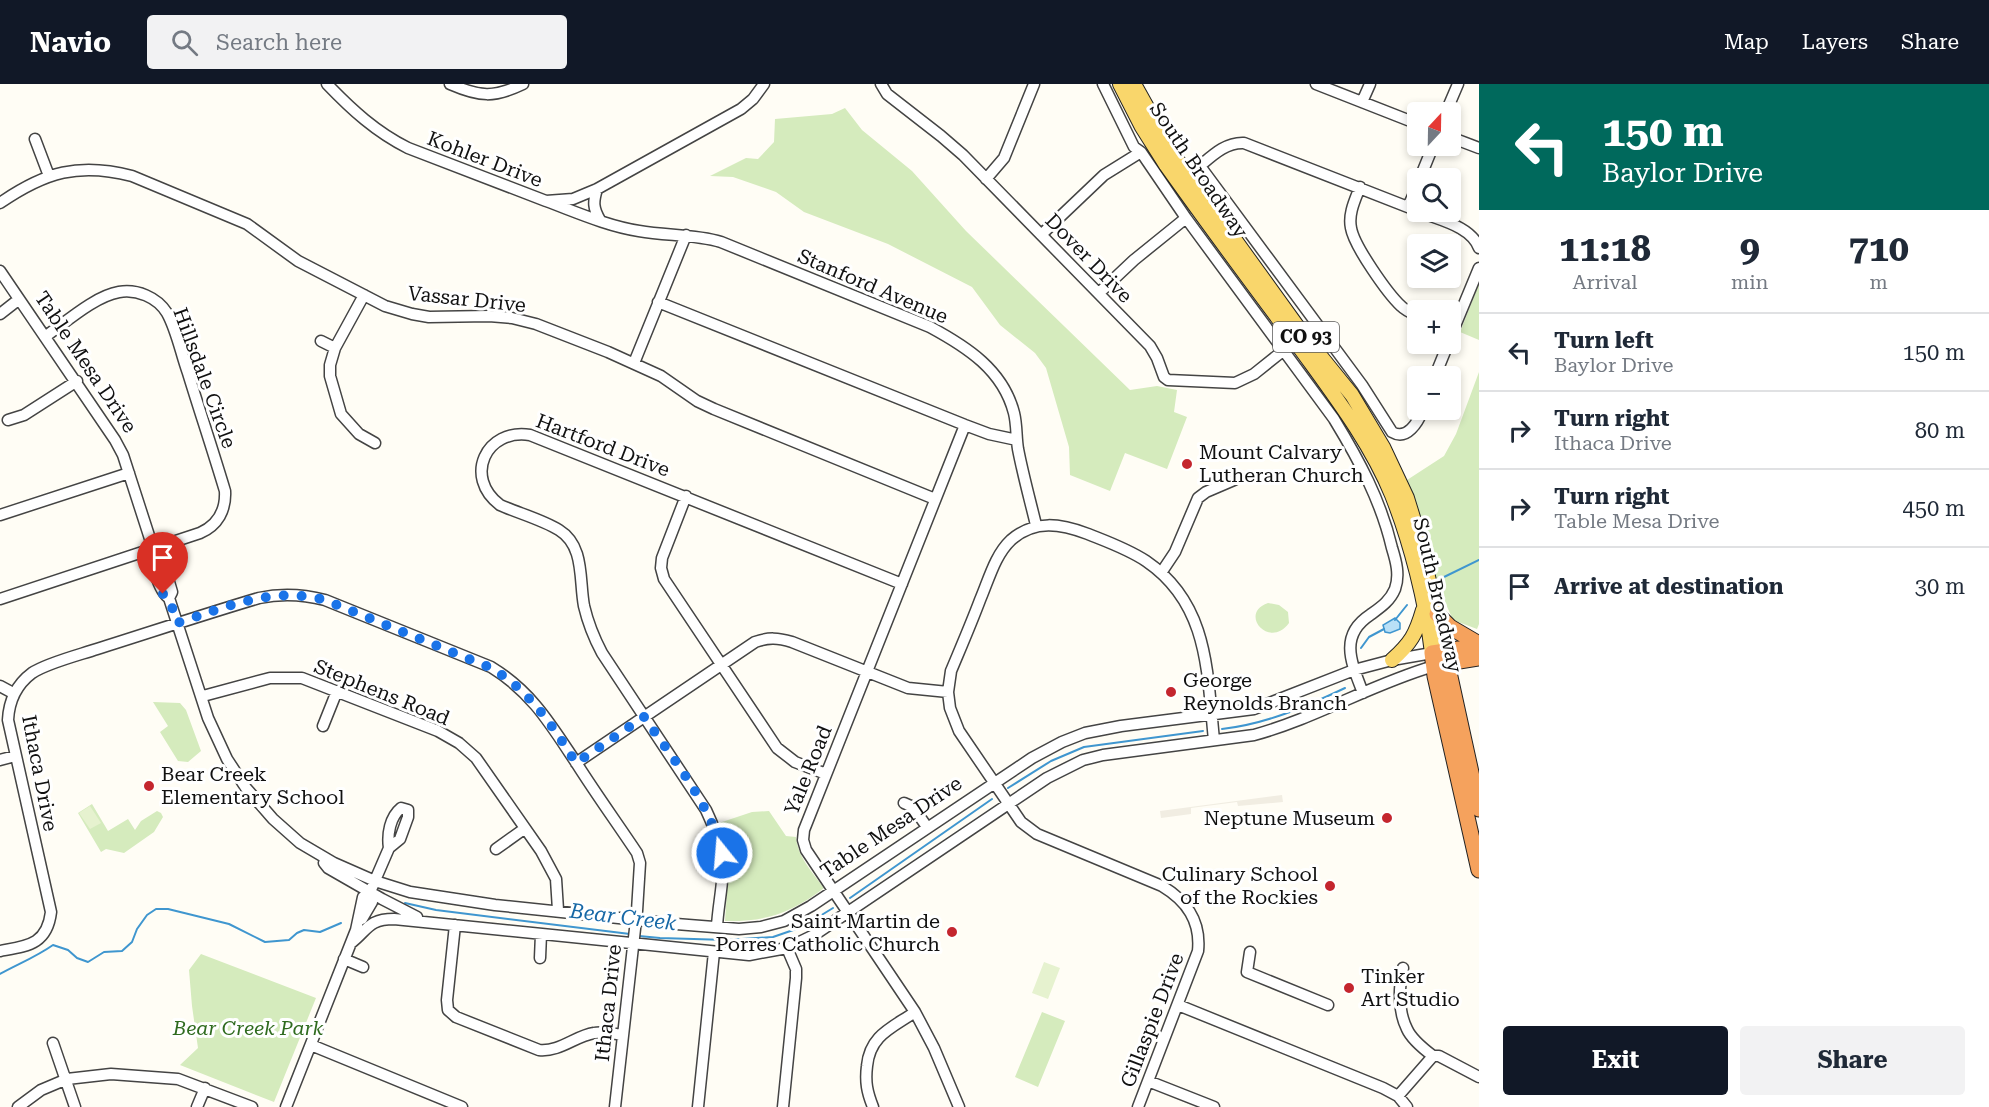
<!DOCTYPE html>
<meta charset="utf-8">
<style>
body{margin:0;font-family:"Roboto Serif",serif;background:#f2f2f3;color:#1f2937;height:100vh;display:flex;flex-direction:column;font-size:22px;white-space:nowrap}
*{box-sizing:border-box;margin:0}
p{font-size:20px;color:#747a83}
.icon{flex:none;width:33px;height:33px;fill:none;stroke:currentColor;stroke-width:2;stroke-linecap:round;stroke-linejoin:round}
.map{position:relative;flex:1;overflow:hidden}
.side{display:flex;flex-direction:column;background:#fff;width:510px}
.side>*{flex:none}
.top-card{background:#00695c;color:#fff;overflow:hidden}
.needle{width:39px;rotate:22deg}
.controls{position:absolute;left:1407px;top:18px;display:grid;gap:12px}
.controls a{display:grid;place-items:center;width:54px;height:54px;border-radius:6px;background:#fff;box-shadow:0 3px 9px #0003;font-size:30px}
.pin{position:absolute;display:grid;place-items:center;width:51px;height:51px;color:#fff;margin:-62px -26px;border-radius:50% 50% 50% 0;rotate:-45deg;box-shadow:0 0 6px #0007}
.pin .icon{rotate:45deg}
.me{position:absolute;width:66px;margin:-33px;rotate:343deg;stroke-linejoin:round;filter:drop-shadow(0 0 4px #0008)}
.turn{display:flex;align-items:center;gap:21px;height:126px;padding:0 24px;font-size:27px}
.turn .icon{width:78px;height:78px;stroke-width:2.5}
.turn b{display:block;font-size:42px;line-height:51px}
.eta{display:flex;justify-content:space-evenly;align-items:center;height:102px;text-align:center}
.eta b{font-size:36px;font-weight:700;line-height:42px}
.cta{display:flex;gap:12px;margin-top:auto;padding:12px 24px}
.cta a{flex:1;height:69px;border-radius:6px;background:#111827;color:#fff;font-size:24px;font-weight:700;line-height:69px;text-align:center}
.cta a+a{background:#f2f2f3;color:#1f2937}
ul{padding:0;list-style:none}
li{display:flex;align-items:center;gap:18px;height:78px;padding:0 24px;border-top:2px solid #e0e1e3}
li div{flex:1}
li b{display:block;font-size:22px}
li em{font-style:normal}
header{display:flex;align-items:center;gap:36px;box-sizing:border-box;height:84px;padding:0 30px;background:#111827;color:#fff}
header strong{font-size:28px}
nav{display:flex;gap:33px;margin-inline-start:auto;font-size:21px}
.search{width:420px;height:54px;background:#f2f2f3;display:flex;align-items:center;gap:15px;box-sizing:border-box;padding:0 21px;border-radius:6px;color:#747a83;font-size:22px}
main{display:flex;flex:1;min-height:0}
.map>svg:first-child{display:block}
</style>
<header>
<strong>Navio</strong>
<div class="search"><svg class="icon" aria-label="search" viewBox="0 0 24 24"><circle cx="10" cy="10" r="6"/><path d="M15 15l6 6"/></svg>Search here</div>
<nav><a>Map</a><a>Layers</a><a>Share</a></nav>
</header>
<main>
<div class="map">
<svg width="1479" height="1023" viewBox="0 0 1479 1023">
<rect width="100%" height="100%" fill="#fffdf5"/>
<path fill="#d5ebbd" d="M845,24L862,46L912,87L966,147L1130,306L1157,302L1177,306L1174,328L1187,333L1167,385L1125,369L1110,407L1070,391L1069,363L1046,284L1035,269L1000,241L972,203L888,160L804,128L776,108L733,93L710,92L746,74L758,75L774,58L775,35L832,30Z
M1479,200V256L1460,248Z
M1479,288V540L1477,545L1453,536L1437,500L1430,469L1407,396L1444,372L1456,350Z
M1268,519L1279,521L1288,528L1289,539C1269,566 1238,529 1268,519Z
M153,618L180,619L186,626L201,667L188,678L178,677L160,648L168,642Z
M92,720L108,747L128,735L135,746L141,737L157,727L161,729L163,733L154,748L124,769L106,765L101,768L78,729Z
M769,727L786,752L796,753C798,773 812,788 824,804C791,829 766,838 725,837C727,804 732,771 719,739L752,728Z
M201,870L316,914L274,1018L180,981L198,964L192,922L189,886Z
M1042,928L1065,937L1038,1003L1015,993Z"/>
<path fill="#e6f2cf" d="M90,722L101,739L90,745L79,729Z
M1044,878L1060,884L1048,915L1032,909Z"/>
<path fill="#f1ede2" d="M1282,711L1283,718L1238,722L1237,718L1191,724V730L1161,734L1160,727Z"/>
<path fill="#b9e0f7" stroke="#3f96cf" stroke-width="1.5" d="M1395,534L1400,539V545L1390,549L1385,548L1383,541Z"/>
<g fill="none" stroke-linecap="round" stroke-linejoin="round">
<path stroke="#3f96cf" stroke-width="2" d="M1442,494L1479,476
M1395,536L1407,521
M1361,564L1369,553L1384,545
M1222,645C1266,640 1305,623 1345,604
M1008,704L1051,677L1084,663L1203,647
M850,814L992,715
M405,819L436,826L630,850
M639,852L660,854L727,856L773,853L802,843L833,824
M0,890C18,880 36,873 53,861L68,866L77,874L88,878L104,868L122,867L132,858L137,845L147,831L156,825H168L229,840L265,858L289,856L297,849L304,846L320,848L341,839"/>
<g stroke="#444" stroke-width="13">
<path id="minor" d="M327,0C352,26 376,48 408,64L546,117L573,115L597,105L741,25L753,15L764,0
M450,0C480,13 494,14 523,0
M881,0L887,10L941,52L963,71L1150,262L1157,274L1164,293L1168,296L1235,299L1254,290L1284,266
M1103,0L1134,63L1141,68L1186,134L1334,335C1359,376 1381,417 1392,464C1396,477 1400,491 1395,505C1390,517 1381,523 1370,531C1338,552 1352,580 1363,609
M1316,0L1418,40
M1362,18L1370,0
M1446,28L1458,0
M1450,53L1479,64
M35,55L49,92
M1200,82L1362,301L1392,348C1407,357 1418,338 1423,326
M1195,86C1210,74 1224,58 1244,59L1418,127
M1420,94L1433,62
M986,95L1004,74L1034,0
M1360,103C1355,116 1348,130 1351,144C1354,162 1388,210 1401,222C1406,227 1411,229 1418,232
M597,105C593,118 593,124 600,136
M546,117C576,128 607,142 639,147C667,152 694,150 721,158L930,243C967,263 1003,286 1014,329C1017,341 1016,353 1018,365C1023,391 1030,416 1036,441
M0,119C45,88 79,78 132,92L247,140L298,177L385,222L412,230L429,233L489,232L512,234L536,240L608,268L661,292L697,317L714,325L935,415
M1408,123L1418,100
M1420,128C1439,136 1471,142 1479,164
M1042,150L1104,91L1141,68
M0,187L115,356L123,371L153,464C149,475 159,508 169,514L208,634L227,675L246,704L273,735L300,759L334,779L375,797L410,808L495,821L676,840L739,845L761,843L784,837L811,822L1032,674L1062,658L1085,649L1121,642L1254,625L1354,586L1392,576L1432,569
M1099,209L1134,176L1186,134
M364,211L335,264L330,281V292L341,330L359,350L375,359
M658,218L965,341L989,350L1017,356
M0,230L18,216
M1450,254L1479,184
M321,257L335,264
M634,279L686,151
M1435,292L1448,260
M8,336L24,331L77,297
M686,412L662,474L661,484L664,495L777,664L795,678L826,690
M0,431L129,389
M153,464L160,467L172,508L169,514
M1161,489L1175,468L1198,414L1206,408L1234,396
M0,515L200,449C218,441 226,426 225,407C213,367 200,328 188,289C181,270 177,247 167,229C157,213 137,205 119,208C95,212 66,238 46,252
M0,602L13,609
M203,612L270,594H302L438,647L459,659L476,674L541,767L556,795L558,826
M323,642L337,607
M0,676L15,672
M576,679L755,558C769,553 778,554 792,558L908,604L948,608
M904,719L913,723L927,743
M496,765L524,745
M324,779L328,784L382,815L417,833
M362,835L372,818L370,808L389,764L400,755L408,733V726L401,724C390,733 387,750 389,764
M455,841L447,916L448,926L456,933L539,966C560,968 575,952 594,949C603,947 614,950 623,951
M717,843C718,818 726,792 721,766C718,752 712,739 706,726L602,569C594,554 588,539 584,522C579,496 585,462 559,446C543,436 518,429 500,421C463,393 486,344 530,351L902,500
M351,859C368,846 368,835 394,835L749,871L787,864L814,851L1047,694L1083,676L1103,671L1254,651C1316,634 1372,600 1434,582
M0,867C27,862 47,861 51,828L8,636C9,616 16,601 32,589C47,579 79,571 97,565C151,548 205,530 259,514C282,509 302,510 325,516L491,583C532,608 551,641 577,680C596,710 617,739 637,769L640,779L637,827L615,1023
M1250,868L1247,888L1328,921
M540,874L541,850
M344,875L363,883
M1403,884C1399,903 1398,927 1407,945C1411,954 1425,966 1433,972
M1178,921L1383,1004L1398,1012
M53,959L75,1023
M311,961L462,1023
M1148,997L1214,1023
M18,1023L41,1006L67,995L111,990L178,995L252,1023
M197,1023L205,1004
M286,1023L356,846L363,813L370,808
M698,1023L714,868
M783,1023L796,894V885L787,864
M873,1023C867,1008 865,998 867,982C870,951 892,944 915,928
M959,1023L934,964L915,928L806,766L803,756L804,746L965,341
M1138,1023L1198,867C1201,837 1187,817 1162,802L1037,750L1021,738L959,647L950,624L948,608L951,587C961,563 971,540 980,516C989,495 995,471 1011,456C1035,435 1061,440 1088,450C1108,458 1128,465 1146,477C1209,520 1207,588 1214,656
M1407,1023L1398,1012L1433,972H1439L1479,993"/>
</g>
<g stroke="#222" stroke-width="16">
<path id="major" d="M1120,0L1142,43L1166,81C1208,140 1251,198 1295,257C1330,306 1369,355 1392,411C1411,459 1426,518 1432,569
M1134,0L1173,70L1305,253L1352,311L1383,363L1407,414L1419,453L1447,576
M1392,576C1411,559 1416,550 1423,526"/>
</g>
<g stroke="#222" stroke-width="17">
<path id="highway" d="M1437,530L1450,543L1479,560
M1479,562L1432,569L1435,592L1479,786
M1479,574L1447,579L1479,725"/>
</g>
<use href="#minor" stroke="#fff" stroke-width="10"/>
<use href="#major" stroke="#f9d66b" stroke-width="14"/>
<use href="#highway" stroke="#f5a25d" stroke-width="15"/>
</g>
<g fill="none" stroke-linecap="round" stroke-linejoin="round">
<path stroke="#1a73e8" stroke-width="10" stroke-dasharray="0 18" d="M163,510L169,514L177,539C227,523 272,502 325,516L491,584C530,607 552,641 576,679L644,633C673,675 709,718 722,769"/>
</g>
<g fill="#c4262e" stroke="#fff" stroke-width="2">
<circle cx="1187" cy="380" r="6"/>
<circle cx="1171" cy="608" r="6"/>
<circle cx="149" cy="702" r="6"/>
<circle cx="1387" cy="734" r="6"/>
<circle cx="1330" cy="802" r="6"/>
<circle cx="952" cy="848" r="6"/>
<circle cx="1349" cy="904" r="6"/>
</g>
<g text-anchor="middle" stroke-width="6" stroke-linejoin="round" paint-order="stroke">
<rect fill="#fff" stroke="#585858" stroke-width="1.5" x="1273" y="238" width="66" height="30" rx="4.5"/>
<g font-size="18" font-weight="bold" fill="#111">
<text x="1306" y="259">CO 93</text>
</g>
<g font-size="20" fill="#111" stroke="#fff">
<text transform="translate(485 75) rotate(21)" y="7">Kohler Drive</text>
<text transform="translate(1199 86) rotate(56)" y="7">South Broadway</text>
<text transform="translate(1089 174) rotate(46)" y="7">Dover Drive</text>
<text transform="translate(873 202) rotate(23)" y="7">Stanford Avenue</text>
<text transform="translate(467 215) rotate(6)" y="7">Vassar Drive</text>
<text transform="translate(86 278) rotate(56)" y="7">Table Mesa Drive</text>
<text transform="translate(205 294) rotate(70)" y="7">Hillsdale Circle</text>
<text transform="translate(603 361) rotate(21)" y="7">Hartford Drive</text>
<text transform="translate(1438 511) rotate(77)" y="7">South Broadway</text>
<text transform="translate(382 608) rotate(22)" y="7">Stephens Road</text>
<text transform="translate(808 686) rotate(-68)" y="7">Yale Road</text>
<text transform="translate(40 689) rotate(79)" y="7">Ithaca Drive</text>
<text transform="translate(891 743) rotate(-34)" y="7">Table Mesa Drive</text>
<text transform="translate(608 919) rotate(-84)" y="7">Ithaca Drive</text>
<text transform="translate(1152 936) rotate(-69)" y="7">Gillaspie Drive</text>
</g>
<g font-size="20" fill="#111" stroke="#fff" text-anchor="start">
<text x="1199" y="375">Mount Calvary<tspan x="1199" dy="23">Lutheran Church</tspan></text>
<text x="1183" y="603">George<tspan x="1183" dy="23">Reynolds Branch</tspan></text>
<text x="161" y="697">Bear Creek<tspan x="161" dy="23">Elementary School</tspan></text>
<text x="1375" y="741" text-anchor="end">Neptune Museum</text>
<text x="1318" y="797" text-anchor="end">Culinary School<tspan x="1318" dy="23">of the Rockies</tspan></text>
<text x="940" y="844" text-anchor="end">Saint Martin de<tspan x="940" dy="23">Porres Catholic Church</tspan></text>
<text x="1361" y="899">Tinker<tspan x="1361" dy="23">Art Studio</tspan></text>
</g>
<g font-size="20" font-style="italic" fill="#2f6b1f" stroke="#fff">
<text x="248" y="951">Bear Creek Park</text>
</g>
<g font-size="21" font-style="italic" fill="#1768a6" stroke="#fff">
<text transform="translate(623 833) rotate(7)" y="7">Bear Creek</text>
</g>
</g>
</svg>
<div class="controls">
<a><svg class="needle" viewBox="-14 -14 28 28"><path d="M0-13l5 13h-10z" fill="#e53935"/><path d="M0 13l5-13h-10z" fill="#747a83"/></svg></a>
<a><svg class="icon" aria-label="search" viewBox="0 0 24 24"><circle cx="10" cy="10" r="6"/><path d="M15 15l6 6"/></svg></a>
<a><svg class="icon" aria-label="layers" viewBox="0 0 24 24"><path d="M12 4l9 5-9 5-9-5zM3 14l9 5 9-5"/></svg></a>
<a>+</a>
<a>−</a>
</div>
<div class="pin" style="left:163px;top:510px;background:#d93025"><svg class="icon" aria-label="arrive" viewBox="0 0 24 24"><path d="M6 21V4h12l-3 4 3 4H6"/></svg></div>
<svg class="me" style="left:722px;top:769px" viewBox="-20 -20 40 40"><circle r="17" fill="#1a73e8" stroke="#fff" stroke-width="3"/><path d="M0-11L8 9 0 5-8 9z" fill="#fff"/></svg>
</div>
<section class="side">
<div class="top-card">
<div class="turn"><svg class="icon" aria-label="left" viewBox="0 0 24 24"><path d="M17 20v-9H6M10 6l-5 5 5 5"/></svg><div><b>150 m</b>Baylor Drive</div></div>
</div>
<div class="eta">
<div><b>11:18</b><p>Arrival</p></div>
<div><b>9</b><p>min</p></div>
<div><b>710</b><p>m</p></div>
</div>
<ul>
<li><svg class="icon" aria-label="left" viewBox="0 0 24 24"><path d="M17 20v-9H6M10 6l-5 5 5 5"/></svg><div><b>Turn left</b><p>Baylor Drive</p></div><em>150 m</em></li>
<li><svg class="icon" aria-label="right" viewBox="0 0 24 24"><path d="M7 20v-9h11M14 6l5 5-5 5"/></svg><div><b>Turn right</b><p>Ithaca Drive</p></div><em>80 m</em></li>
<li><svg class="icon" aria-label="right" viewBox="0 0 24 24"><path d="M7 20v-9h11M14 6l5 5-5 5"/></svg><div><b>Turn right</b><p>Table Mesa Drive</p></div><em>450 m</em></li>
<li><svg class="icon" aria-label="arrive" viewBox="0 0 24 24"><path d="M6 21V4h12l-3 4 3 4H6"/></svg><div><b>Arrive at destination</b></div><em>30 m</em></li>
</ul>
<div class="cta"><a>Exit</a><a>Share</a></div>
</section>
</main>
